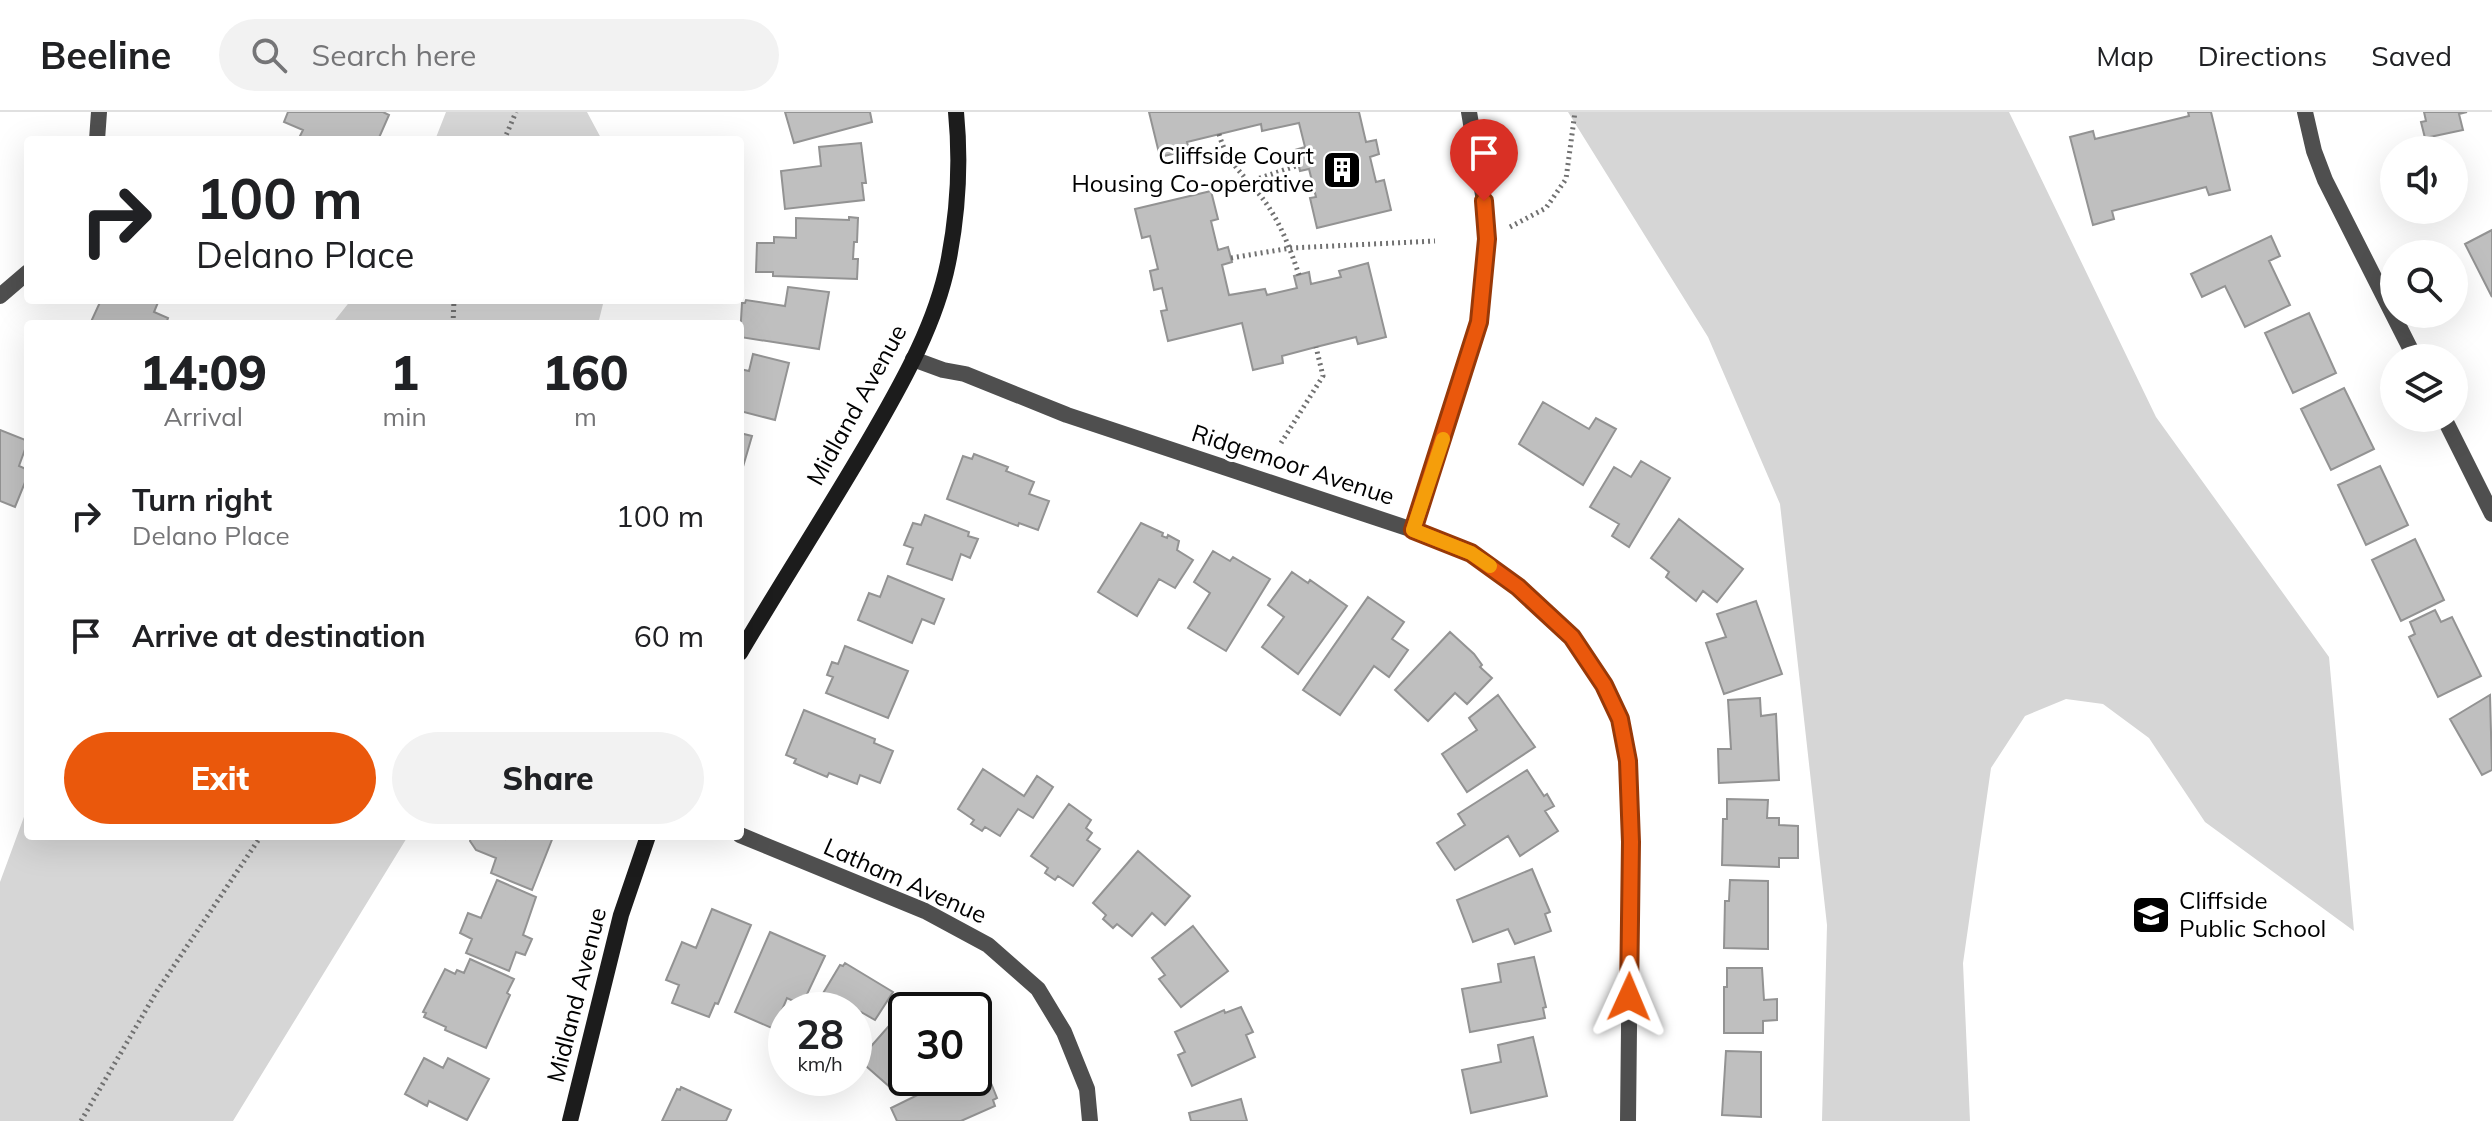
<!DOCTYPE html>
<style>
body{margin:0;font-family:Mulish,sans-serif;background:#f2f2f2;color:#202124;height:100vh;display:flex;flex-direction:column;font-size:30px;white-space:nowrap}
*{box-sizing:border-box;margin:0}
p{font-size:26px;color:#757577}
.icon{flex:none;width:44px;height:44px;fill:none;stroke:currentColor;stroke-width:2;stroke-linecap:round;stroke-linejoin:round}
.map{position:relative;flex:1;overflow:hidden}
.panel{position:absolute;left:24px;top:208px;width:720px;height:520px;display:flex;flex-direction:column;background:#fff;border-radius:8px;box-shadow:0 8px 32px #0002}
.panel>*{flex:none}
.top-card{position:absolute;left:24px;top:24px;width:720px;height:168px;border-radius:8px;box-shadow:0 8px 32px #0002;background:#fff;color:#202124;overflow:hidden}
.buttons{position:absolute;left:2380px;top:24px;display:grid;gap:16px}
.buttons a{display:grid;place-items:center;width:88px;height:88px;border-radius:50%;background:#fff;box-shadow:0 8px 32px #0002;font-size:40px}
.speed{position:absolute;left:768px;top:880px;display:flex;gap:16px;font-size:40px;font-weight:700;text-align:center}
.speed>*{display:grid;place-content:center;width:104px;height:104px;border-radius:50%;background:#fff;box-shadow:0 8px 32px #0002;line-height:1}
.speed small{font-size:20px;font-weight:400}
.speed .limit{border:4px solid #111;border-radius:12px;background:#fff;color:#111}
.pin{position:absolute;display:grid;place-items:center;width:68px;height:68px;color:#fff;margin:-82px -34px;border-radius:50% 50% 50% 0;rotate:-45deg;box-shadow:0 0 8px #0007}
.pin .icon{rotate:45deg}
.me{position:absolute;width:88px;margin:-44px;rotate:1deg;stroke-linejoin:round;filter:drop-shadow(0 0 6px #0008)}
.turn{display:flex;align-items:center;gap:28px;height:168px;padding:0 40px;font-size:36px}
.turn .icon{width:104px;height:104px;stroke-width:2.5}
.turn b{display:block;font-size:56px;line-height:68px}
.eta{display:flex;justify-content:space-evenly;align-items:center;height:136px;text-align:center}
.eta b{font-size:48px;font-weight:800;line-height:56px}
.cta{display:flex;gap:16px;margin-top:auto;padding:16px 40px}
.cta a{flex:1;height:92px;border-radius:48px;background:#ea580c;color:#fff;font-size:32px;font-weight:800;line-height:92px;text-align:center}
.cta a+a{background:#f2f2f2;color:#202124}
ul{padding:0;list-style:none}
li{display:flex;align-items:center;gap:24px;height:120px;padding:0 40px}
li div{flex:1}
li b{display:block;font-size:30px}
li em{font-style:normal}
header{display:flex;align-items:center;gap:48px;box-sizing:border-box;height:112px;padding:0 40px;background:#fff;border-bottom:2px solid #e0e0e0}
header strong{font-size:38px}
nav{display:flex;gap:44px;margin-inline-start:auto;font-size:28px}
.search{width:560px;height:72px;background:#f2f2f2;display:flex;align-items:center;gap:20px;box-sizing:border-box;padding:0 28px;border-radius:44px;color:#757577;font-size:30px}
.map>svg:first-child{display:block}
</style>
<header>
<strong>Beeline</strong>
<div class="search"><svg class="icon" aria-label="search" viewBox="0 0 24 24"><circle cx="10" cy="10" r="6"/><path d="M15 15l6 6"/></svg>Search here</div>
<nav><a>Map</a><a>Directions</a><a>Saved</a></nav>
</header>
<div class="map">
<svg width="2492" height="1009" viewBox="0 0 2492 1009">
<rect width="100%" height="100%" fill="#fff"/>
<path fill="#d6d6d6" d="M446,0H587L602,28H435Z
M1568,0H2009L2156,305L2329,545L2354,819L2205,710L2149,626L2103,592L2066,587L2025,604L1991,656L1963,851L1970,1009H1822L1827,813L1780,392L1708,225Z
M351,188H604L598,212H332Z
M28,694V724H408L233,1009H0V770Z"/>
<path fill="#bfbfbf" stroke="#939393" stroke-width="2" d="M288,0H383L389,3L378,28H298L303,18L284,10Z
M785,0H870L872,10L794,31Z
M1149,0H1359L1366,30L1376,28L1379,42L1370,45L1376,70L1384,68L1391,98L1317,116L1310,86L1316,85L1309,57L1300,59L1295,38L1305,35L1299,11L1262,19L1261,12L1187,30L1189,38L1160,45Z
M2188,0H2211L2230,78L2209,83L2206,75L2112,99L2114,107L2093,113L2070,25L2093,19L2095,27L2189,4Z
M2424,0H2467L2459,2L2463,18L2425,26L2421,10L2426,9Z
M861,31L866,71H862L864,88L785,97L781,59L821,54L819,35Z
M1211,79L1218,107L1211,109L1218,138L1228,135L1232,150L1222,153L1229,183L1265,177L1267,183L1297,176L1294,164L1309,160L1311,172L1341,165L1339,159L1368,151L1386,225L1358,232L1356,225L1316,235L1282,244L1283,251L1253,258L1242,211L1168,229L1161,199L1167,198L1162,176L1154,178L1150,159L1158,157L1150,124L1142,126L1135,97Z
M849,105L858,106L857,130H854L853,147H858L857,167L773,164V160H756L757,131H774V125L796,126V106L849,108Z
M2492,118V185L2465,132Z
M2271,124L2280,144L2269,149L2290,193L2245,215L2225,174L2202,185L2191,162Z
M788,175L829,180L819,237L740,225L742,191H745L746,188L785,194Z
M101,188H159L154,200L168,206L166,212H90Z
M2309,201L2336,261L2293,281L2265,221Z
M753,242L789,251L775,308L740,299V257L749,259Z
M2344,276L2374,337L2331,358L2301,297Z
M1543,290L1589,317L1596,306L1616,317L1583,373L1519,332Z
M0,318L28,329L19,354L28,358V363L15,395L0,389Z
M740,321L752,324L740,365Z
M974,342L1008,355L1006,359L1034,370L1029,382L1049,389L1038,418L1019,411L1018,414L947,387L963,344L972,347Z
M1641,349L1670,366L1629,435L1612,424L1619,412L1590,395L1614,355L1631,365Z
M2380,354L2408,413L2366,433L2338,373Z
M925,403L969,420L968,424L978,427L970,446L961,442L952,468L907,452L913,436L904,433L913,411L921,413Z
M1679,407L1743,457L1717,490L1703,479L1696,489L1666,465L1669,460L1651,446Z
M1141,411L1163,421L1162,424L1167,426L1168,423L1179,429L1177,438L1193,448L1175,476L1159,467L1137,504L1098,480Z
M2415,427L2444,488L2401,509L2372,448Z
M1213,439L1230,449L1233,445L1270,467L1226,539L1188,516L1210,481L1194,470Z
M1292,460L1308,471L1310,468L1347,494L1298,562L1262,535L1284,505L1268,493Z
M888,464L944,487L934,512L922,507L912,531L858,508L869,481L880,485Z
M1368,485L1404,510L1392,527L1408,538L1389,565L1374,554L1340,603L1303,578Z
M1756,489L1782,562L1724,582L1706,531L1726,525L1717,502Z
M2435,498L2441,510L2452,505L2481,564L2438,585L2409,525L2415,522L2410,510Z
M1450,520L1474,542L1482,553L1480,555L1492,566L1467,592L1455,581L1428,609L1395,578Z
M845,534L908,559L888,606L826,581L833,565L827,563L832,550L838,552Z
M1498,583L1535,635L1467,680L1442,642L1477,618L1469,606Z
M2490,583L2492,658L2482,663L2450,607Z
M1760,586L1761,604L1776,602L1779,668L1719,671L1718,637H1731L1728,588Z
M804,598L875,627L874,631L893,639L880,671L860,663L857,672L829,661L827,665L794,651L796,647L786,643Z
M983,657L1024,684L1037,664L1053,675L1033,706L1018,697L1000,724L985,715L982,719L971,712L974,708L958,697Z
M1527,658L1544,684L1547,682L1554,694L1545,699L1558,719L1520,744L1508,724L1455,758L1437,731L1465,713L1458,702Z
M1727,687L1768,688L1767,706H1779V713L1798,714V746H1779V755L1722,753L1723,707H1727Z
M1069,692L1091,708L1086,716L1092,721L1087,728L1100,737L1073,774L1058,764L1055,768L1045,761L1048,756L1031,744Z
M471,724H498L505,727L506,724L553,725L532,778L491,761L496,746L476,738L470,729Z
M1138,739L1190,784L1165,813L1152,801L1132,824L1117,812L1113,816L1103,807L1106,803L1093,791Z
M1532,757L1550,800L1545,802L1551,819L1515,832L1508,817L1473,830L1457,788Z
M497,768L536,785L523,823L532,827L525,843L516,840L509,859L466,841L472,827L460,821L468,801L481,806Z
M1730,768L1768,769V837L1724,836L1725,789H1729Z
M712,797L751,813L718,892L715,891L709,905L672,891L679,873L666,868L682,830L696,836Z
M1193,814L1228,859L1181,895L1159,867L1165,863L1152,846Z
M770,820L825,844L802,893L787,886L774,917L735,900Z
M1534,845L1546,895L1543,896L1545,906L1470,920L1462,877L1501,870L1498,852Z
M470,847L514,867L507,881L510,883L486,936L445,918L446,915L424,905L426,901L423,900L445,857L455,862L457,858L464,861Z
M845,851L893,880L875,908L861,900L854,911V898H813L840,853L843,854Z
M1727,856H1762L1764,888L1777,887V908L1763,909V921H1724V875H1727Z
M917,882L935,898H906V958L891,976L859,948Z
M1241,895L1253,920L1246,923L1255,945L1192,974L1178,943L1185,940L1175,920L1224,898L1225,901Z
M1533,925L1547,984L1471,1001L1462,958L1501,950L1498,933Z
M978,939L997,986L993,988L995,994L961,1009H897L891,996L952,966H974V941Z
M1726,939L1761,940V1005L1722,1003Z
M424,946L443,956L448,946L489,967L467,1008L429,989L427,994L405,982Z
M681,975L731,998L726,1009H662L677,977L680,978Z
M1241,987L1247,1009H1191L1189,1001Z"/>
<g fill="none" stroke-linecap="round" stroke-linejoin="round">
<path stroke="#717171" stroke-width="5" stroke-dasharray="2 4" stroke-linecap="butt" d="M1219,22C1228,55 1250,67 1268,94C1282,115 1291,139 1299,163
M504,28L516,0
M1248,70L1299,53
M1510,115L1546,96L1566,67L1575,0
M1231,146L1291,136L1435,129
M453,212L454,188
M1281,331L1323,264L1316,235
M81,1009L157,879L261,724"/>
<path stroke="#4f4f4f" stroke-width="16" d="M2305,0L2314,39L2325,68L2415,246
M97,28L99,0
M0,184L28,160
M913,247L943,258L965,262L1067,303L1413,418L1471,441L1518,475L1572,525L1604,573L1620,607L1628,649L1631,730L1628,1009
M2444,306L2492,402
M1413,418L1479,210L1487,127L1484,89L1469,0
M740,723L925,799L988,833L1038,877L1064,920L1087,977L1090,1009"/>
<path stroke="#1c1c1c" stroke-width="16" d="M740,541C784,466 832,393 875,318C905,266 936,210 948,151C958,101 961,51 956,0
M570,1009L621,803L648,724"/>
</g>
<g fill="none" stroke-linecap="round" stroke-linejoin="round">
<g stroke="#983908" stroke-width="20">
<path id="route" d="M1484,89L1487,127L1479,210L1413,418L1471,441L1518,475L1572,525L1604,573L1620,607L1628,649L1631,730L1629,885"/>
</g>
<use href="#route" stroke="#ea580c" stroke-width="14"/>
<path stroke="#f59e0b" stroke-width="14" d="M1443,327L1413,418L1471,441L1490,454"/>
</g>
<defs>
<g id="building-square" transform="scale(2)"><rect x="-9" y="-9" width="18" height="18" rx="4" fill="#000" stroke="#fff"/><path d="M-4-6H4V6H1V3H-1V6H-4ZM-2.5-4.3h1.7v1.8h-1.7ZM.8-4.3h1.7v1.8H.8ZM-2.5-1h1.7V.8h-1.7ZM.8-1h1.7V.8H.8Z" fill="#fff"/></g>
<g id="school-square" transform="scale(2)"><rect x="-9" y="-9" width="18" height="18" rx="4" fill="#000" stroke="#fff"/><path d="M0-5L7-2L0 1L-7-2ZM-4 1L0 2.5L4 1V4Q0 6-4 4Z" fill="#fff"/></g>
</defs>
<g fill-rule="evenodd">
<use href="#building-square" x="1342" y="58"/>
<use href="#school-square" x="2151" y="803"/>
</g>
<g text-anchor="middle" stroke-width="6" stroke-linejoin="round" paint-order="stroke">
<g font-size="24" fill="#000" stroke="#fff" text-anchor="end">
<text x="1314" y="52">Cliffside Court<tspan x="1314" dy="28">Housing Co-operative</tspan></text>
<text x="2179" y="797" text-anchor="start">Cliffside<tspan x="2179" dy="28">Public School</tspan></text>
</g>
<g font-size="24" fill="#000" stroke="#fff">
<text transform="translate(857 293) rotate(-61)" y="8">Midland Avenue</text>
<text transform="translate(1293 353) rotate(18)" y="8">Ridgemoor Avenue</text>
<text transform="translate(905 769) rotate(24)" y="8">Latham Avenue</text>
<text transform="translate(577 883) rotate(-76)" y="8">Midland Avenue</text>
</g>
</g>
</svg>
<div class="buttons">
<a><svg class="icon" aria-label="sound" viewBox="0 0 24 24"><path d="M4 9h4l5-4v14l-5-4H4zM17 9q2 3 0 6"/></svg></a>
<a><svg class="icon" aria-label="search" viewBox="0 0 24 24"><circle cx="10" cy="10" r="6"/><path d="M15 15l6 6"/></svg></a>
<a><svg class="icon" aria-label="layers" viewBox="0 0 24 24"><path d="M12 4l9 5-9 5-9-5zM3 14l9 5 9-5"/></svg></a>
</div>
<div class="speed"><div>28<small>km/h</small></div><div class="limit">30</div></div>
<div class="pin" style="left:1484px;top:89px;background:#d93025"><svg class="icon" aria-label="arrive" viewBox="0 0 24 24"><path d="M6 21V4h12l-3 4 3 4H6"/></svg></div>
<svg class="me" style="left:1629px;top:885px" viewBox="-20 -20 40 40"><path d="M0-17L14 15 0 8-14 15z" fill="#ea580c" stroke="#fff" stroke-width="4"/></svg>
<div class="top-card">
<div class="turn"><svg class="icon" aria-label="right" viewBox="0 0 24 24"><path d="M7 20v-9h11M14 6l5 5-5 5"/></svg><div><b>100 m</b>Delano Place</div></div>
</div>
<section class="panel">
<div class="eta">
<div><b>14:09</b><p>Arrival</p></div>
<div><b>1</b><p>min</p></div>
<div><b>160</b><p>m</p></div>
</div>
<ul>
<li><svg class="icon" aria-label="right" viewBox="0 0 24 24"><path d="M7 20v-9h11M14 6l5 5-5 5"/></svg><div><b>Turn right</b><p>Delano Place</p></div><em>100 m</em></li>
<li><svg class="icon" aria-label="arrive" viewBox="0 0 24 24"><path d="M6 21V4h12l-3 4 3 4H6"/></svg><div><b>Arrive at destination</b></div><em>60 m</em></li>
</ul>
<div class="cta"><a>Exit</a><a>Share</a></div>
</section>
</div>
